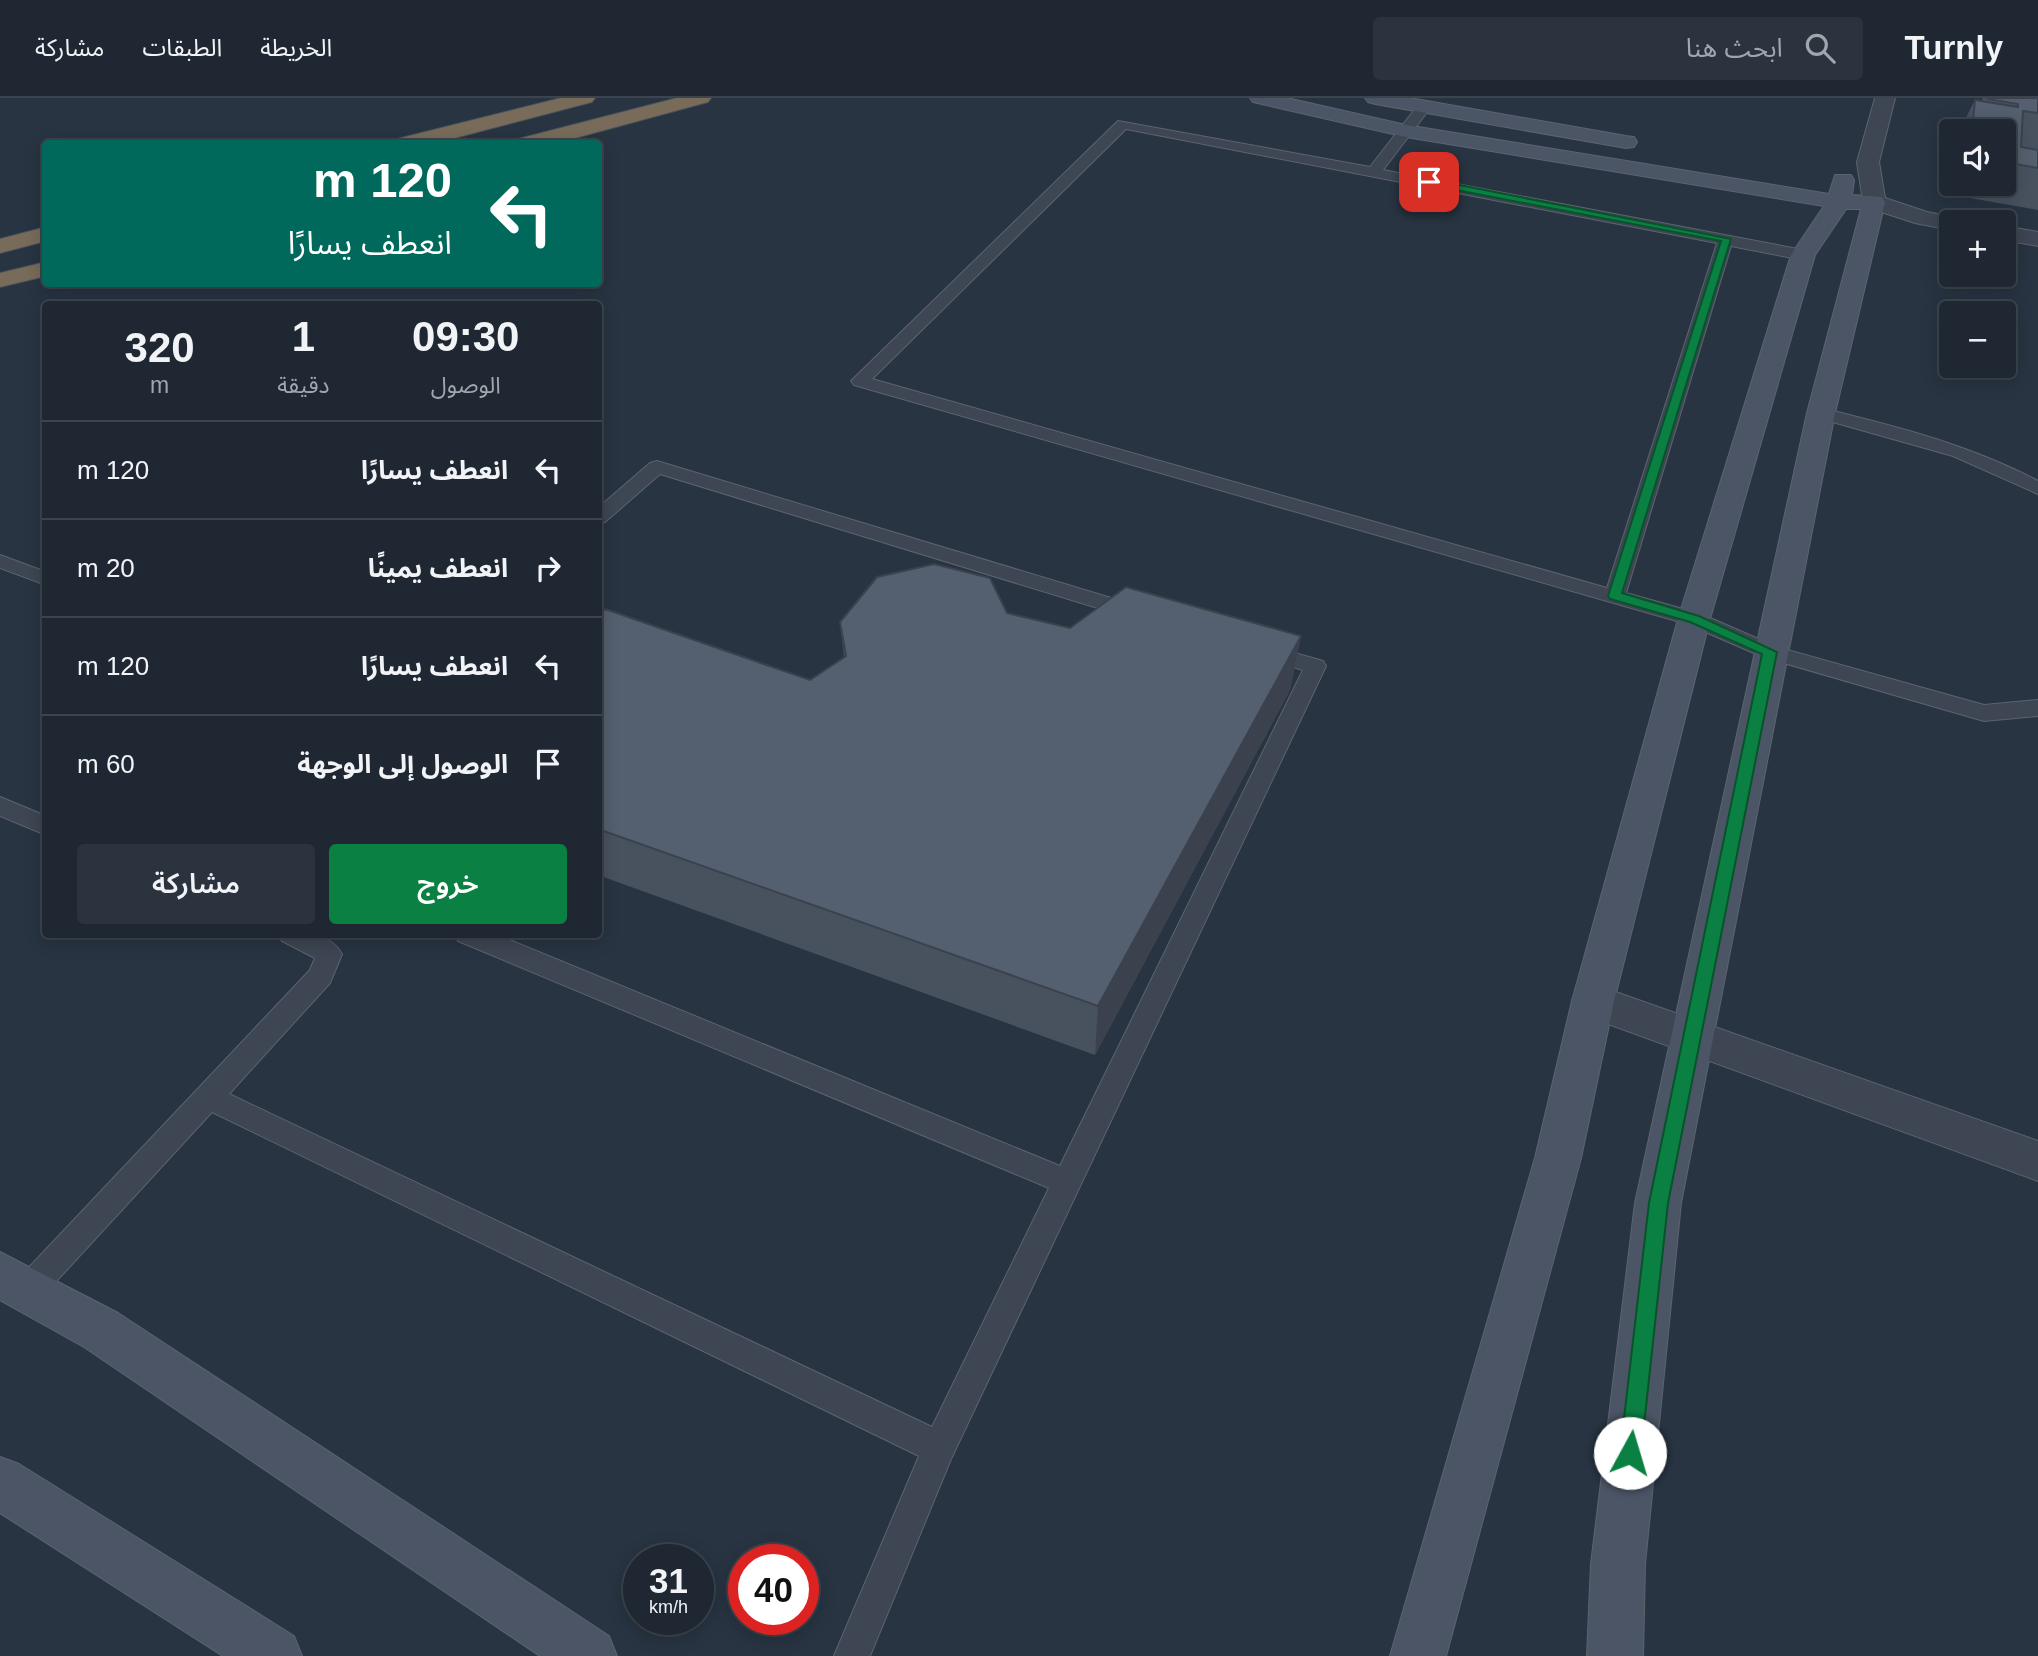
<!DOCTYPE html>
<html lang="ar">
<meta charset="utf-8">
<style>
body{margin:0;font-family:Arial,"Noto Sans Arabic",sans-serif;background:#2b333e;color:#f1f3f6;direction:rtl;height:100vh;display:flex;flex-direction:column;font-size:26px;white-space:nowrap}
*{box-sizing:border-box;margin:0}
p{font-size:23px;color:#a1a5ac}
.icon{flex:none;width:38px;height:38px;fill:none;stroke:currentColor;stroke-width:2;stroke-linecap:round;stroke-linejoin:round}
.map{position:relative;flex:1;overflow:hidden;direction:ltr}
.sheet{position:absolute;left:42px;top:203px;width:560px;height:637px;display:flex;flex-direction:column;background:#1e2732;border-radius:7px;box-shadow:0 4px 18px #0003,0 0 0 2px #3c444d;direction:rtl}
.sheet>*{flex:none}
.banner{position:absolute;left:42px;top:42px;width:560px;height:147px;border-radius:7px;box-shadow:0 4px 18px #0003,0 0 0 2px #3c444d;direction:rtl;background:#00695c;color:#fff;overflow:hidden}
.fabs{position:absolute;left:1939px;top:21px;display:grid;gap:14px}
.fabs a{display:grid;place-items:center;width:77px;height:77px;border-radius:7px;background:#1e2732;box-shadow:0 4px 18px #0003,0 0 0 2px #3c444d;font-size:35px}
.speed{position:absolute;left:623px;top:1446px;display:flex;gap:14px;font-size:35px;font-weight:700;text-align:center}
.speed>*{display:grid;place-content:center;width:91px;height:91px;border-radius:50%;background:#1e2732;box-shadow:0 4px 18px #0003,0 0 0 2px #3c444d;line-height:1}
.speed small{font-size:18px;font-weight:400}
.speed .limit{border:10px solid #d22;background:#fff;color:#111}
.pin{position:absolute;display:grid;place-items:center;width:60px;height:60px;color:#fff;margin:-30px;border-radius:14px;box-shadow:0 4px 10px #0006}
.me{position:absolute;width:77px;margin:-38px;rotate:6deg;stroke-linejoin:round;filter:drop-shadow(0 0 5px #0008)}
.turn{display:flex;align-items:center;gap:24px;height:147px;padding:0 35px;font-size:32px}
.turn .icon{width:91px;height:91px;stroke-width:2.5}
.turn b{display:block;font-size:49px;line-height:60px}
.eta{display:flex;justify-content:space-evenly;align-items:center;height:119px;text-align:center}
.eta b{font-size:42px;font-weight:600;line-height:49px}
.cta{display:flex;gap:14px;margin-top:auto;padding:14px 35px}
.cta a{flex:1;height:80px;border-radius:7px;background:#0b8043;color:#fff;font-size:28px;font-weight:600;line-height:80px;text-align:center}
.cta a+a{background:#2b333e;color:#f1f3f6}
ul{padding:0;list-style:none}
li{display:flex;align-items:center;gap:21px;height:98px;padding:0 35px;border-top:2px solid #3c444d}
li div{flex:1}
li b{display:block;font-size:26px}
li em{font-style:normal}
header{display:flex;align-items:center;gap:42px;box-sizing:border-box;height:98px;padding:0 35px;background:#1e2732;border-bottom:2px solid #3c444d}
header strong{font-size:33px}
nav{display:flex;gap:38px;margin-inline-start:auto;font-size:24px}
.search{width:490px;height:63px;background:#2b333e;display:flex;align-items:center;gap:18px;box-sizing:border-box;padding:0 24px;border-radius:7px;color:#a1a5ac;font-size:26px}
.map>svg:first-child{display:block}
</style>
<header>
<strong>Turnly</strong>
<div class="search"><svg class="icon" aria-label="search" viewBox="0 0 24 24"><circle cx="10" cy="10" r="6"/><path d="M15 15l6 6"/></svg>ابحث هنا</div>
<nav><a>الخريطة</a><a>الطبقات</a><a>مشاركة</a></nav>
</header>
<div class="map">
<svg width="2038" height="1558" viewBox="0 0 2038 1558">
<rect width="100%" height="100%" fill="#283442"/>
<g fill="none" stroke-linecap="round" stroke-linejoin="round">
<g stroke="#5b646f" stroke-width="2">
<path id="lane" d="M1424,5L1431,9L1383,72L1803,152L1811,157L1803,162L1731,148L1626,495L1701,516L1777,549L1984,607L2038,602V618L1984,623L1763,559L1687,526L854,287L851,283L1118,23L1370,69L1419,6ZM1126,31L1717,145L1607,490L872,281Z
M1821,310C1895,328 1970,347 2038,383V396L1953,358L1815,319L1812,315Z
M657,363L1141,509L1144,514L1141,519H1127L660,376L605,424L598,426V410L650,365Z
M0,457L46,474V487L0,470Z
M1263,546L1323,563L1326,568L951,1361L870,1558H834L919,1358L212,1014L39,1202L28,1207L17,1202L13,1192L17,1182L310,872L315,860L282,843L279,836C300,836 330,833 342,856L330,885L229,996L932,1329L1049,1090L458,843L455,836H495L1060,1068L1303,572L1256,558L1252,553L1256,548Z
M0,699L46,718V737L0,718Z"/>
</g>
<g stroke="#5b646f" stroke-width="2">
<path id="street" d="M1875,0H1895L1879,64L1885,100L1927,114L1959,120L1962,124H1951V132L1915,125L1866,109L1863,104L1857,64Z
M2004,128L2038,134V148L2004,142Z
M1593,886L2038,1043V1083L1578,915L1572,903L1578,891Z"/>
</g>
<g stroke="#5b646f" stroke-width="2">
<path id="secondary" d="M1250,0H1287L1406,27L1829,96L1835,77H1851L1854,82L1852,97L1882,99L1885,104L1835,315L1681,1105L1645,1466L1643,1558H1587L1591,1466L1635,1105L1807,315L1861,111H1846L1815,157L1710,521L1614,903L1581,1060L1446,1558H1390L1535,1060L1572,903L1678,521L1791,157L1824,108L1406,39L1253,4Z
M1365,0H1410L1626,38L1634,39L1637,44L1634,49L1626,50L1375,6L1368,4Z
M0,1154L118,1215L609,1538L617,1558H540L84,1249L0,1202Z
M0,1359L19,1366L294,1538L302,1558H223L0,1415Z"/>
</g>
<g stroke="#47515c" stroke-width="2">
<path id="highway" d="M561,0H595L592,4L432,46H395L397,41Z
M677,0H711L708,4L553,46H516L518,41Z
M46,129V143L0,155V141Z
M46,164V178L0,189V175Z"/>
</g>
<use href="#lane" fill="#3d4652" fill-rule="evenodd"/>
<use href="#street" fill="#3d4652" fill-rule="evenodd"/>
<use href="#secondary" fill="#4b5565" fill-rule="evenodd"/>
<use href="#highway" fill="#786b5a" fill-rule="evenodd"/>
</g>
<path fill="#48525f" d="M1983,0H2038V112L1964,99L1966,86H2004V33H1959L1975,2L1981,3Z
M1007,515L1070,530L1301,538L1290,592L1095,957L598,777V518L810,582L844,559L840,524Z"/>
<path fill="#3b424e" d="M1301,538L1290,592L1095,957L1098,908Z"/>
<path fill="#545f6f" stroke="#3b424e" stroke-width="2" d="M1988,0H2038V15L2023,13L2021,49L2038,52V70L2004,64V50L2015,52V47L2004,45V33H1972L1975,2L2018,9V6L1988,1Z
M934,466L990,480L1007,515L1070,530L1126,489L1301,538L1098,908L598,731V518L605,511L810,582L846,558L840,524L877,479Z"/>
<path fill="#0b8043" stroke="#07532c" stroke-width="2" d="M1429,81L1731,141L1622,495L1699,518L1777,554L1668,1105L1641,1355L1638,1362L1630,1366L1623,1362L1620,1355L1649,1105L1762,556L1690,524L1610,501L1608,498L1721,143L1425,86L1424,84Z"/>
</svg>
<div class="fabs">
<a><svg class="icon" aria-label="sound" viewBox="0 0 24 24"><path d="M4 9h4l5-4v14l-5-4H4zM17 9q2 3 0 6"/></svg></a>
<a>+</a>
<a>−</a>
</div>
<div class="speed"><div>31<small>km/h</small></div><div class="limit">40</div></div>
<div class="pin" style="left:1429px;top:84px;background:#d93025"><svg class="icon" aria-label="arrive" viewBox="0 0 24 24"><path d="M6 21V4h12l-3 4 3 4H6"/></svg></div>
<svg class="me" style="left:1630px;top:1355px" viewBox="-20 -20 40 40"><circle r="19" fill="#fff"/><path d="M0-13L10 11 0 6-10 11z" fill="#0b8043"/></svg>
<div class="banner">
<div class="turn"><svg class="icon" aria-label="left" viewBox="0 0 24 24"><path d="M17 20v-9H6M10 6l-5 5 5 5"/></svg><div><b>120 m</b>انعطف يسارًا</div></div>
</div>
<section class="sheet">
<div class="eta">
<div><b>09:30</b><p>الوصول</p></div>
<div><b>1</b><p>دقيقة</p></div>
<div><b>320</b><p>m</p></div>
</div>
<ul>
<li><svg class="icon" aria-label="left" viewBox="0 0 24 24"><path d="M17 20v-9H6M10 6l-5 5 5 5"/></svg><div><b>انعطف يسارًا</b></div><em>120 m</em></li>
<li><svg class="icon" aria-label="right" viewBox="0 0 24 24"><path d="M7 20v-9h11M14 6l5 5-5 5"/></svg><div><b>انعطف يمينًا</b></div><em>20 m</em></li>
<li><svg class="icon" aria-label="left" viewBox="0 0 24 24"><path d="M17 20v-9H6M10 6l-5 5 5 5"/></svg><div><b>انعطف يسارًا</b></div><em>120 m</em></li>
<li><svg class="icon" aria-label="arrive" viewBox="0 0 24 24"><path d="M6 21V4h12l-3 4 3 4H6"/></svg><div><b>الوصول إلى الوجهة</b></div><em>60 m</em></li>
</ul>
<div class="cta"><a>خروج</a><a>مشاركة</a></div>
</section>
</div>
